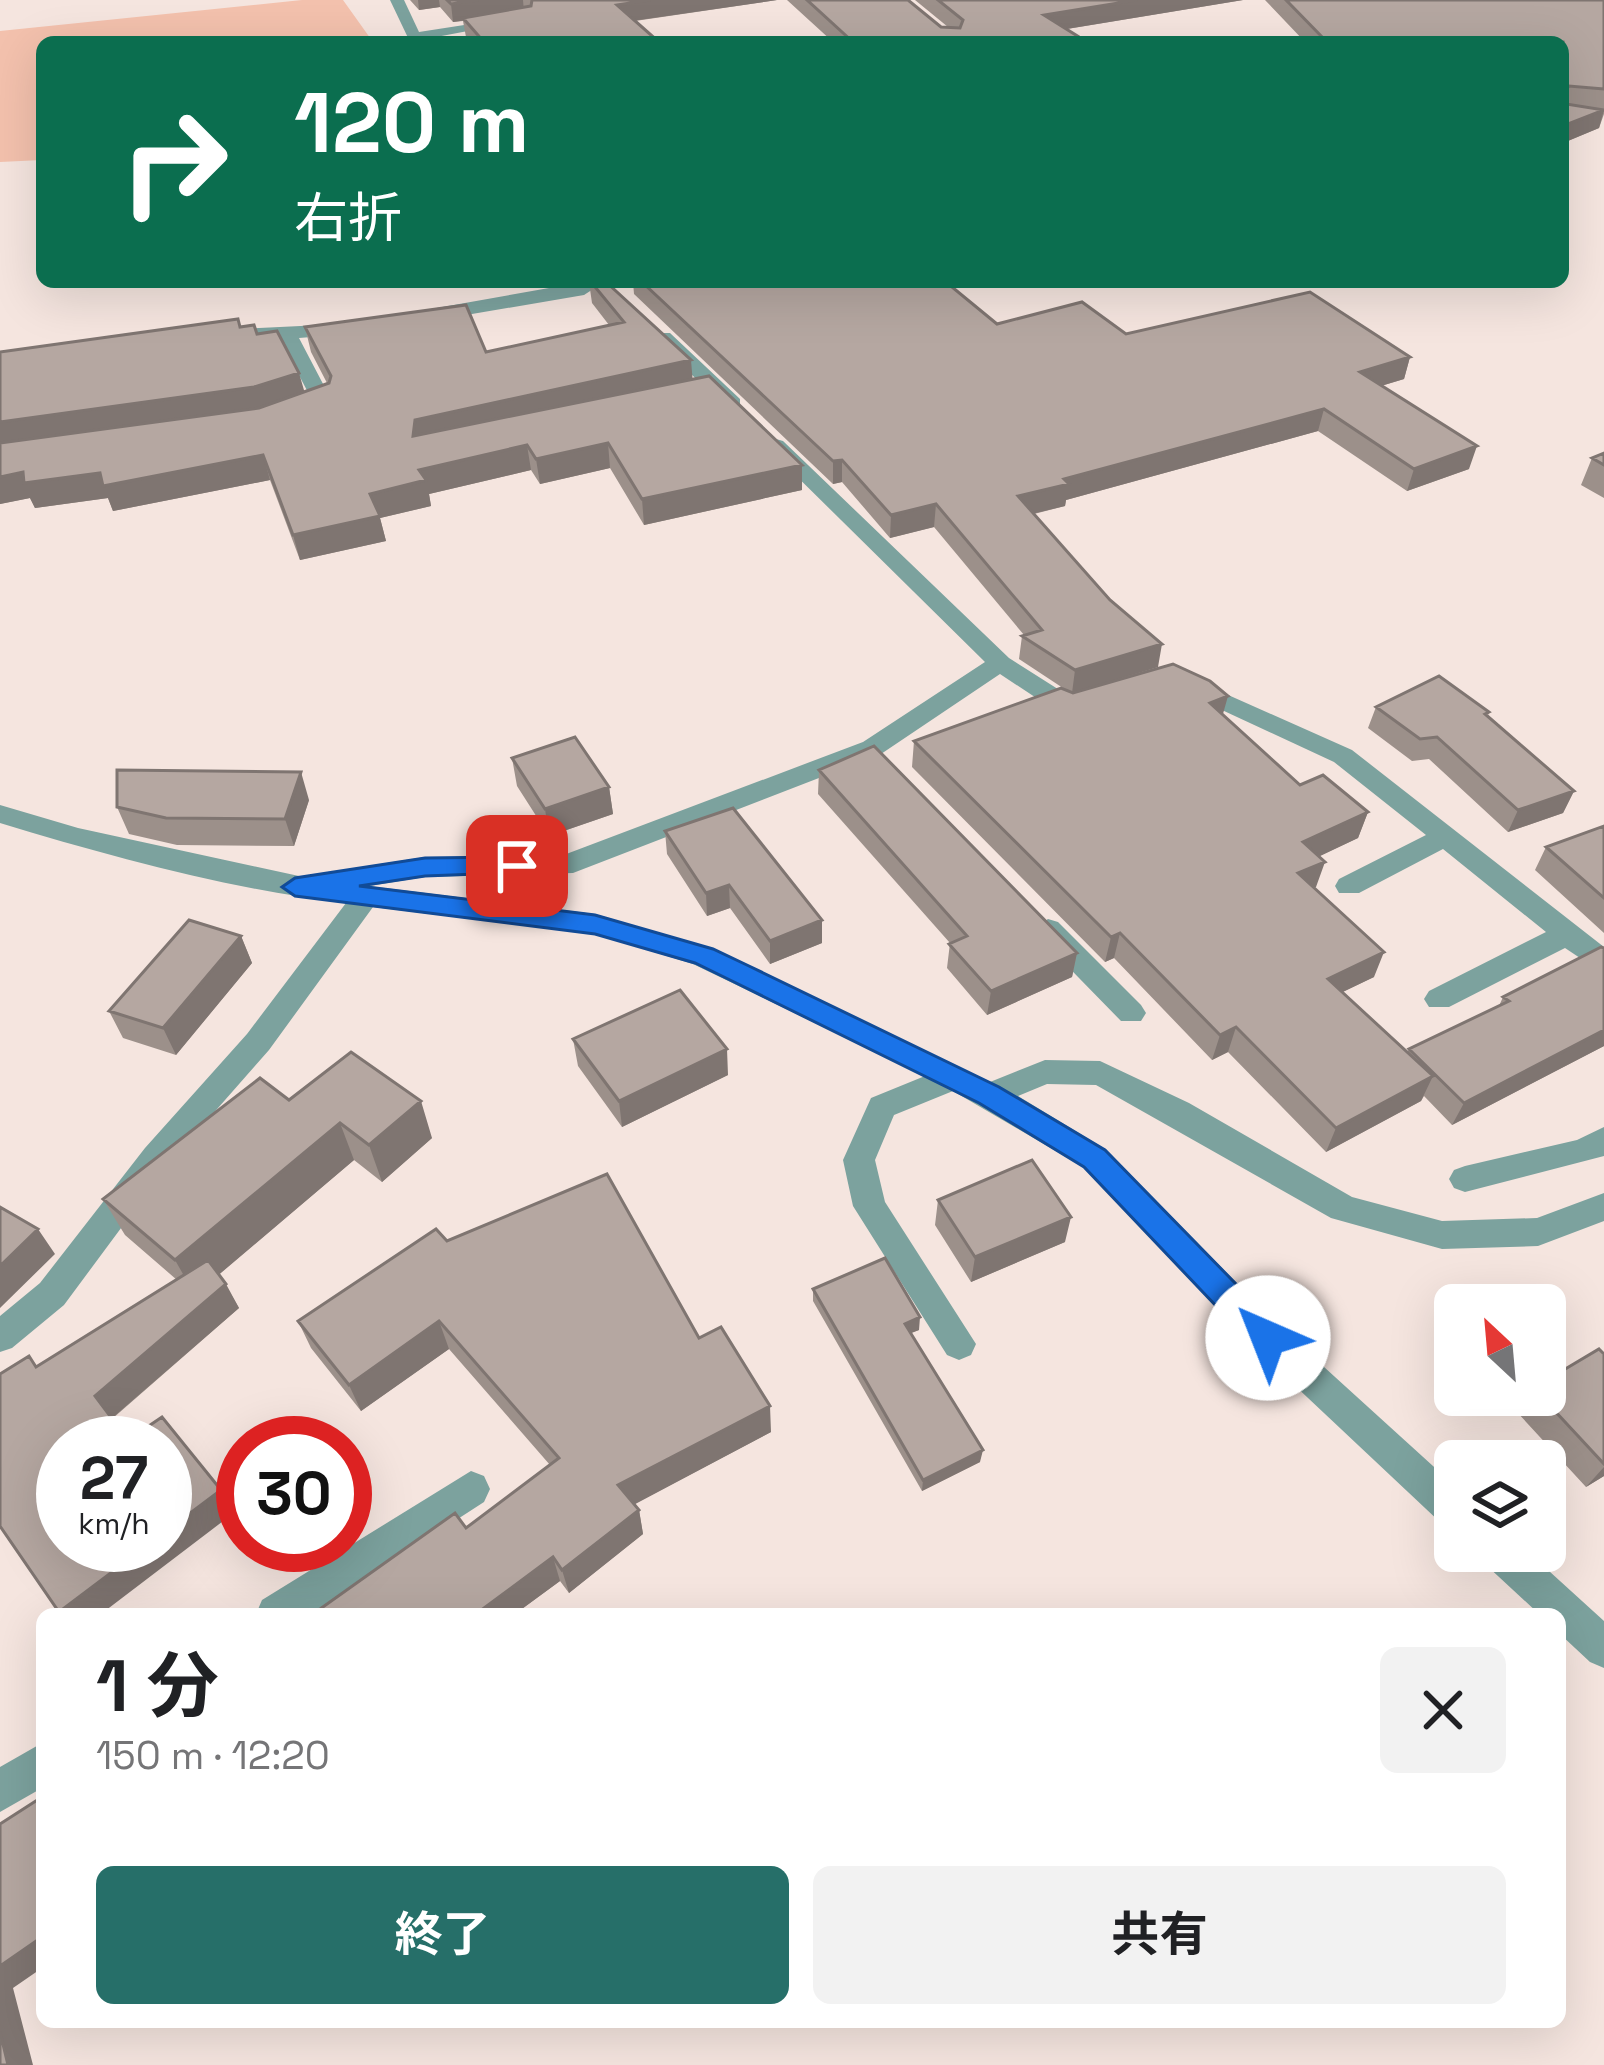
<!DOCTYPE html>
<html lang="ja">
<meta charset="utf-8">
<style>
body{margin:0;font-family:"Space Grotesk","Noto Sans JP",sans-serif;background:#f2f2f2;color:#202124;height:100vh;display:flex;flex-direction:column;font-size:45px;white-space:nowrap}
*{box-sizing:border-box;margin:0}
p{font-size:39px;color:#757577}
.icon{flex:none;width:66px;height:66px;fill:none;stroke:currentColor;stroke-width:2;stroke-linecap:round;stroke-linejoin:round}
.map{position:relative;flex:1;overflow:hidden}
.panel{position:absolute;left:36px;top:1608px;width:1530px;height:420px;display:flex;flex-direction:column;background:#fff;border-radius:18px;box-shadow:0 12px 48px #0002}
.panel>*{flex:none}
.guide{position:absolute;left:36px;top:36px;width:1533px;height:252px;border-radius:18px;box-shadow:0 12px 48px #0002;background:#0b6e4f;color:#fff;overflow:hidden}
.needle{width:78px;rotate:334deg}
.fabs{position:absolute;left:1434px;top:1284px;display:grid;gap:24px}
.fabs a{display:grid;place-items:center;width:132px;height:132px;border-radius:18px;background:#fff;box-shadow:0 12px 48px #0002;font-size:60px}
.speed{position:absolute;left:36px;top:1416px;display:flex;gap:24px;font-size:60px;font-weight:700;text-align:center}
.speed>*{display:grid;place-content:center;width:156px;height:156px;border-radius:50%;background:#fff;box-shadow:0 12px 48px #0002;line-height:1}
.speed small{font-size:30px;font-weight:400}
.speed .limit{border:18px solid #d22;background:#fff;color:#111}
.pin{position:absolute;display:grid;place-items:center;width:102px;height:102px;color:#fff;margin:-51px;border-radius:24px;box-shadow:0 6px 18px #0006}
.me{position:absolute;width:132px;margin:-66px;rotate:316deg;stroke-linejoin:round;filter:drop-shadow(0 0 9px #0008)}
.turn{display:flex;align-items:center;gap:42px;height:252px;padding:0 60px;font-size:54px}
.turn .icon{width:156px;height:156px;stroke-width:2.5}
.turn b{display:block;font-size:84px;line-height:102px}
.round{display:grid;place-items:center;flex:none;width:126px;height:126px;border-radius:18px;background:#f2f2f2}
.headline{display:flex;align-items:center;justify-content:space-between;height:204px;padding:0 60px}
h1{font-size:72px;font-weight:700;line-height:90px}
.primary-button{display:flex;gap:24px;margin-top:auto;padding:24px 60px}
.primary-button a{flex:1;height:138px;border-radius:18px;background:#266f69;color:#fff;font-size:48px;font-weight:700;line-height:138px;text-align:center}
.primary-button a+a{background:#f2f2f2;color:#202124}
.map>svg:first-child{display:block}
</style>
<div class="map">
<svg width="1604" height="2065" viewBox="0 0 1604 2065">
<rect width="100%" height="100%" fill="#f5e5df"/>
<path fill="#f3c1ad" d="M302,0H343L373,42H42V160L0,162V31Z"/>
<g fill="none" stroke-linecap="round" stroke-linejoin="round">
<path fill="#7ca29e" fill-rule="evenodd" d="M390,0H404L419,32L503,19L510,23L410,42Z
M583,282H604L584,295L431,321L422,315L431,309Z
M342,324L351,330L349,334L299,338L333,403L301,416L291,410L312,400L280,339L217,342L208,336L217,330Z
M656,333H670L740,399V407H726L656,341Z
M776,439L783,441L1009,658L1072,698H1091L1094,704L1091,710L1059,713L1000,674L881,754L573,873L425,877L369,886L595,914L713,949L990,1082L1045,1060L1100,1061L1189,1103L1352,1197L1442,1221L1537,1218L1604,1193V1221L1538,1246L1442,1249L1331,1218L1096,1085L1047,1084L1018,1096L1105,1149L1280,1327L1455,1486V1529L1442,1524L1256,1349L1083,1167L953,1091L894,1115L875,1160L885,1202L976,1344L971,1355L959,1360L947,1355L853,1206L843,1160L871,1098L925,1076L693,964L595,934L373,907L269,1050L167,1166L64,1305L12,1348L0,1352V1316L40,1283L145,1148L247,1034L346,903C229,889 112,857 0,823V805L78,828L322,881L336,871L425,857L561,856L863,742L985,662L769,449V441Z
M1190,678L1352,750L1604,947V974L1565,948L1449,1007H1429L1424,999L1429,991L1546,932L1443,849L1359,893H1339L1335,886L1339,879L1426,835L1334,762L1181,691V681Z
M1048,919L1058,922L1141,1005L1146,1013L1141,1021H1121L1038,936L1034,929Z
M1604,1127V1156L1465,1192L1454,1188L1449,1179L1454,1170L1465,1166L1577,1140Z
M471,1471L484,1476L490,1489L484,1502L311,1614H256L262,1600Z
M1480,1551H1527L1604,1621V1668L1590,1662L1560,1634V1614H1539L1485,1564Z
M42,1743V1788L0,1812V1767Z"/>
</g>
<path fill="#9c908a" d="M410,0H777L635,21L659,42H470L466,37L463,21L453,22L440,7L419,10Z
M787,0H908L941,27H948L915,0H1243L1067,29L1079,37L1078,42H833Z
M1265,0H1604V114L1599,128L1563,143V42H1305Z
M589,282H606L692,380L802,490L644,525L610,468L540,484L531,470L429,494L431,506L380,518L386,541L300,560L270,480L113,511L108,498L35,508L30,498L0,504V352L240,327L257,334L304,391L327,383L311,352L305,327L486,352L609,325L592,303Z
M633,282H946L997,324L1410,357L1404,379L1381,386L1469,469L1407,491L1318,431L1066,500L1065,506L1034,514L1158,667L1072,693L1223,715L1300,785L1368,812L1358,838L1319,856L1315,888L1374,977L1342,992L1407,1053L1409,1049L1499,1006L1503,997L1604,948V1046L1452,1125L1424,1096L1421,1101L1326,1152L1228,1052L1212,1060L1114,958L1105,962L912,767L914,741L1069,692L1019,659L1022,636L1024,635L934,527L890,538L842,482L833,484L634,294Z
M1604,453V498L1581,485L1592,458Z
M1376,707L1489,712L1488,716L1574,791L1563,813L1508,832L1429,759L1412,761L1368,728Z
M512,758L609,787L613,814L549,836L517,786Z
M819,770L1077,953L1072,977L987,1015L947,968L950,943L818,794Z
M309,800L294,846L177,845L129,834L117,807Z
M1604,826V933L1535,870L1546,847Z
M665,831L822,943L770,964L730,908L707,916L667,854Z
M241,936L252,963L176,1055L123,1038L109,1011Z
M573,1039L728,1075L622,1127L578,1066Z
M289,1100L432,1138L382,1182L354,1160L219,1274L239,1308L112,1419L128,1440L235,1512L0,1526L37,1367L177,1280L125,1235L103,1199Z
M938,1200L1065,1242L971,1282L935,1225Z
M447,1241L699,1338L771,1432L634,1504L639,1510L643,1534L569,1593L560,1581L515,1614H313L466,1528L550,1465L449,1349L361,1411L311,1348L298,1321Z
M813,1289L919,1330L910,1333L980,1462L922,1491L813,1301Z
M1604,1354V1476L1586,1487L1516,1411L1528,1395H1545Z"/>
<path fill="#7f7571" d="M418,0H439L440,7L419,10Z
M478,0H523L524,12L453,22L451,4Z
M650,0H777L618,23L617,5Z
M1137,0H1243L1042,33L1044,15Z
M1079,37L1078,42H1049Z
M1604,110L1599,128L1563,143V126Z
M1410,357L1404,379L1354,394L1360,372Z
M691,360L693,384L413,436L415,420Z
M299,373L306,397L261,412L0,448V422Z
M1324,409L1318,431L1066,500L1065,506L1015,518L1018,496L1064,479Z
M608,443L610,468L540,484L536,459Z
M527,445L531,470L429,494L431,506L380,518L386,541L300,560L293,535L370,494L419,470Z
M1477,446L1469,469L1407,491L1414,469Z
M263,455L270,480L113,511L108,498L35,508L30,498L0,504V477L23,472Z
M842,460V482L833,484V461Z
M802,465V490L644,525L642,499Z
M936,504L934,527L890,538L891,515Z
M1162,644L1158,667L1072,693L1075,670Z
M1228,696L1221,721L1210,703Z
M301,772L309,800L294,846L285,819Z
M609,787L613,814L549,836L545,809Z
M1574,791L1563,813L1508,832L1518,810Z
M1368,812L1358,838L1295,868L1303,842Z
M1325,862L1316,887L1290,899L1298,873Z
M729,885L730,908L707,916L706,893Z
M822,920V943L770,964V941Z
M1120,933L1114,958L1105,962L1111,937Z
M241,936L252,963L176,1055L163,1028Z
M1384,952L1374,977L1318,1004L1328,979Z
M1077,953L1072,977L987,1015L991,991Z
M1236,1027L1228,1052L1212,1060L1220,1035Z
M1604,1030V1046L1452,1125L1464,1103Z
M727,1049L728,1075L622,1127L619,1101Z
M1433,1076L1421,1101L1326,1152L1336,1128Z
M421,1101L432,1138L382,1182L369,1145Z
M340,1123L354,1160L195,1295L175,1260Z
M1071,1217L1065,1242L971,1282L975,1257Z
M38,1229L55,1254L0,1308V1266Z
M226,1284L239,1308L111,1419L95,1396Z
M920,1317L919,1330L904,1336L905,1324Z
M439,1321L449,1349L361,1411L349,1385Z
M770,1406L771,1432L624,1510L618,1485Z
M983,1450L980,1462L922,1491L923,1480Z
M1604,1467V1476L1586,1487Z
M221,1490L235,1512L101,1614H60L59,1612L148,1545H165V1532Z
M639,1510L643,1534L569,1593L562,1570Z
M553,1557L560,1581L515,1614H476Z
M42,1937V1968L13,1988L33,2065H8L0,2032V1966Z"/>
<path fill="#b5a7a1" stroke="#7f7571" stroke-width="3" d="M447,0H478L451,4Z
M532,0H650L617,5L659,42H484L463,18L531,6Z
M807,0H908L941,27L960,28L963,20L938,0H1137L1044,15L1079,37L1049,42H853Z
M1286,0H1604V89L1569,86L1565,91L1566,104L1604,110L1563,126V42H1327Z
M591,282H606L691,360L415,420L413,436L709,376L802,465L642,499L608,443L536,459L527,445L419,470L426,480L370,494L380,516L293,535L263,455L103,486L100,473L24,483L23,472L0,477V443L259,408L329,383L331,376L305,327L466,305L486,352L624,322Z
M642,282H946L997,324L1082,302L1126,334L1310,292L1410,357L1360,372L1477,446L1414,469L1324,409L1064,479L1069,484L1018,496L1110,600L1162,644L1075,670L1022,636L1042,630L936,504L891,515L842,460L833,461Z
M238,319L240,327L254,325L257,334L277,331L299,373L254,387L0,422V352Z
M1604,453V465L1592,458Z
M1173,664L1210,681L1228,696L1210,703L1300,785L1323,775L1368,812L1303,842L1325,862L1298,873L1384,952L1328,979L1433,1076L1336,1128L1236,1027L1220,1035L1120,933L1111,937L914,741L1061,688L1073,693Z
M1439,676L1489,712L1485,714L1574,791L1518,810L1437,737L1420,739L1376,707Z
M575,737L609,787L545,809L512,758Z
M874,746L1077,953L991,991L949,944L967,936L819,770Z
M117,770L301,772L285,819L166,818L117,807Z
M733,808L822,920L770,941L729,885L706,893L665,831Z
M1604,826V898L1546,847Z
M189,920L241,936L163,1028L109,1011Z
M1601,947L1604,948V1030L1464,1103L1409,1049L1509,1001L1503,997Z
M680,990L727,1049L619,1101L573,1039Z
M351,1052L421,1101L369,1145L340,1123L175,1260L103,1199L260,1078L289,1100Z
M1032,1160L1071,1217L975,1257L938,1200Z
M607,1174L699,1338L721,1327L770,1406L618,1485L639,1510L562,1570L553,1557L476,1614H313L455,1513L466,1528L559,1458L439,1321L349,1385L298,1321L436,1229L447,1241Z
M0,1207L38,1229L0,1266Z
M885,1258L920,1317L905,1324L983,1450L923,1480L813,1289Z
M208,1260L226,1284L95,1396L128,1440L162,1417L221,1490L165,1532V1443H63V1545H148L59,1612L0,1526V1374L29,1356L36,1367Z
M1599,1349L1604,1354V1464L1540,1395H1545V1381Z
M42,1797V1937L0,1966V1824Z
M0,2032L8,2065H0Z"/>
<path fill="#1a73e8" stroke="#114b97" stroke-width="3" d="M517,857L530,866L526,872L425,876L359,886L595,915L713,949L749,966L999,1087L1105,1150L1279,1328L1283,1338L1279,1348L1268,1352L1256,1348L1084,1167L979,1103L730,980L695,963L595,934L295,896L282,887L295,878L425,858Z"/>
</svg>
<div class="fabs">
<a><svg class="needle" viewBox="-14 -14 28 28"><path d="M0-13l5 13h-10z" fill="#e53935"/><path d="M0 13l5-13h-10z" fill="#757577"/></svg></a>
<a><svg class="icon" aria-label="layers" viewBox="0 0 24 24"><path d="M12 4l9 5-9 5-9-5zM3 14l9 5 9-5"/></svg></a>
</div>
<div class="speed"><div>27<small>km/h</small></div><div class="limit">30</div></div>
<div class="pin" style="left:517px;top:866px;background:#d93025"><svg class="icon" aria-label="arrive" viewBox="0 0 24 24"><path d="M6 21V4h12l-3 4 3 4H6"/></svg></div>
<svg class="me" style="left:1268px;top:1338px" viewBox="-20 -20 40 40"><circle r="19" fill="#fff"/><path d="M0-13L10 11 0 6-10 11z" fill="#1a73e8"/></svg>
<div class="guide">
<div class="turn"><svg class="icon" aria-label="right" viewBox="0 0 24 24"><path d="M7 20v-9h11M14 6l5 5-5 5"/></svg><div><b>120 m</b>右折</div></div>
</div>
<section class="panel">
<div class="headline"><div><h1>1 分</h1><p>150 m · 12:20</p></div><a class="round"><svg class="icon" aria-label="close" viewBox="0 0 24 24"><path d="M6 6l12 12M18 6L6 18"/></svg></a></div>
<div class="primary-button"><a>終了</a><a>共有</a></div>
</section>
</div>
